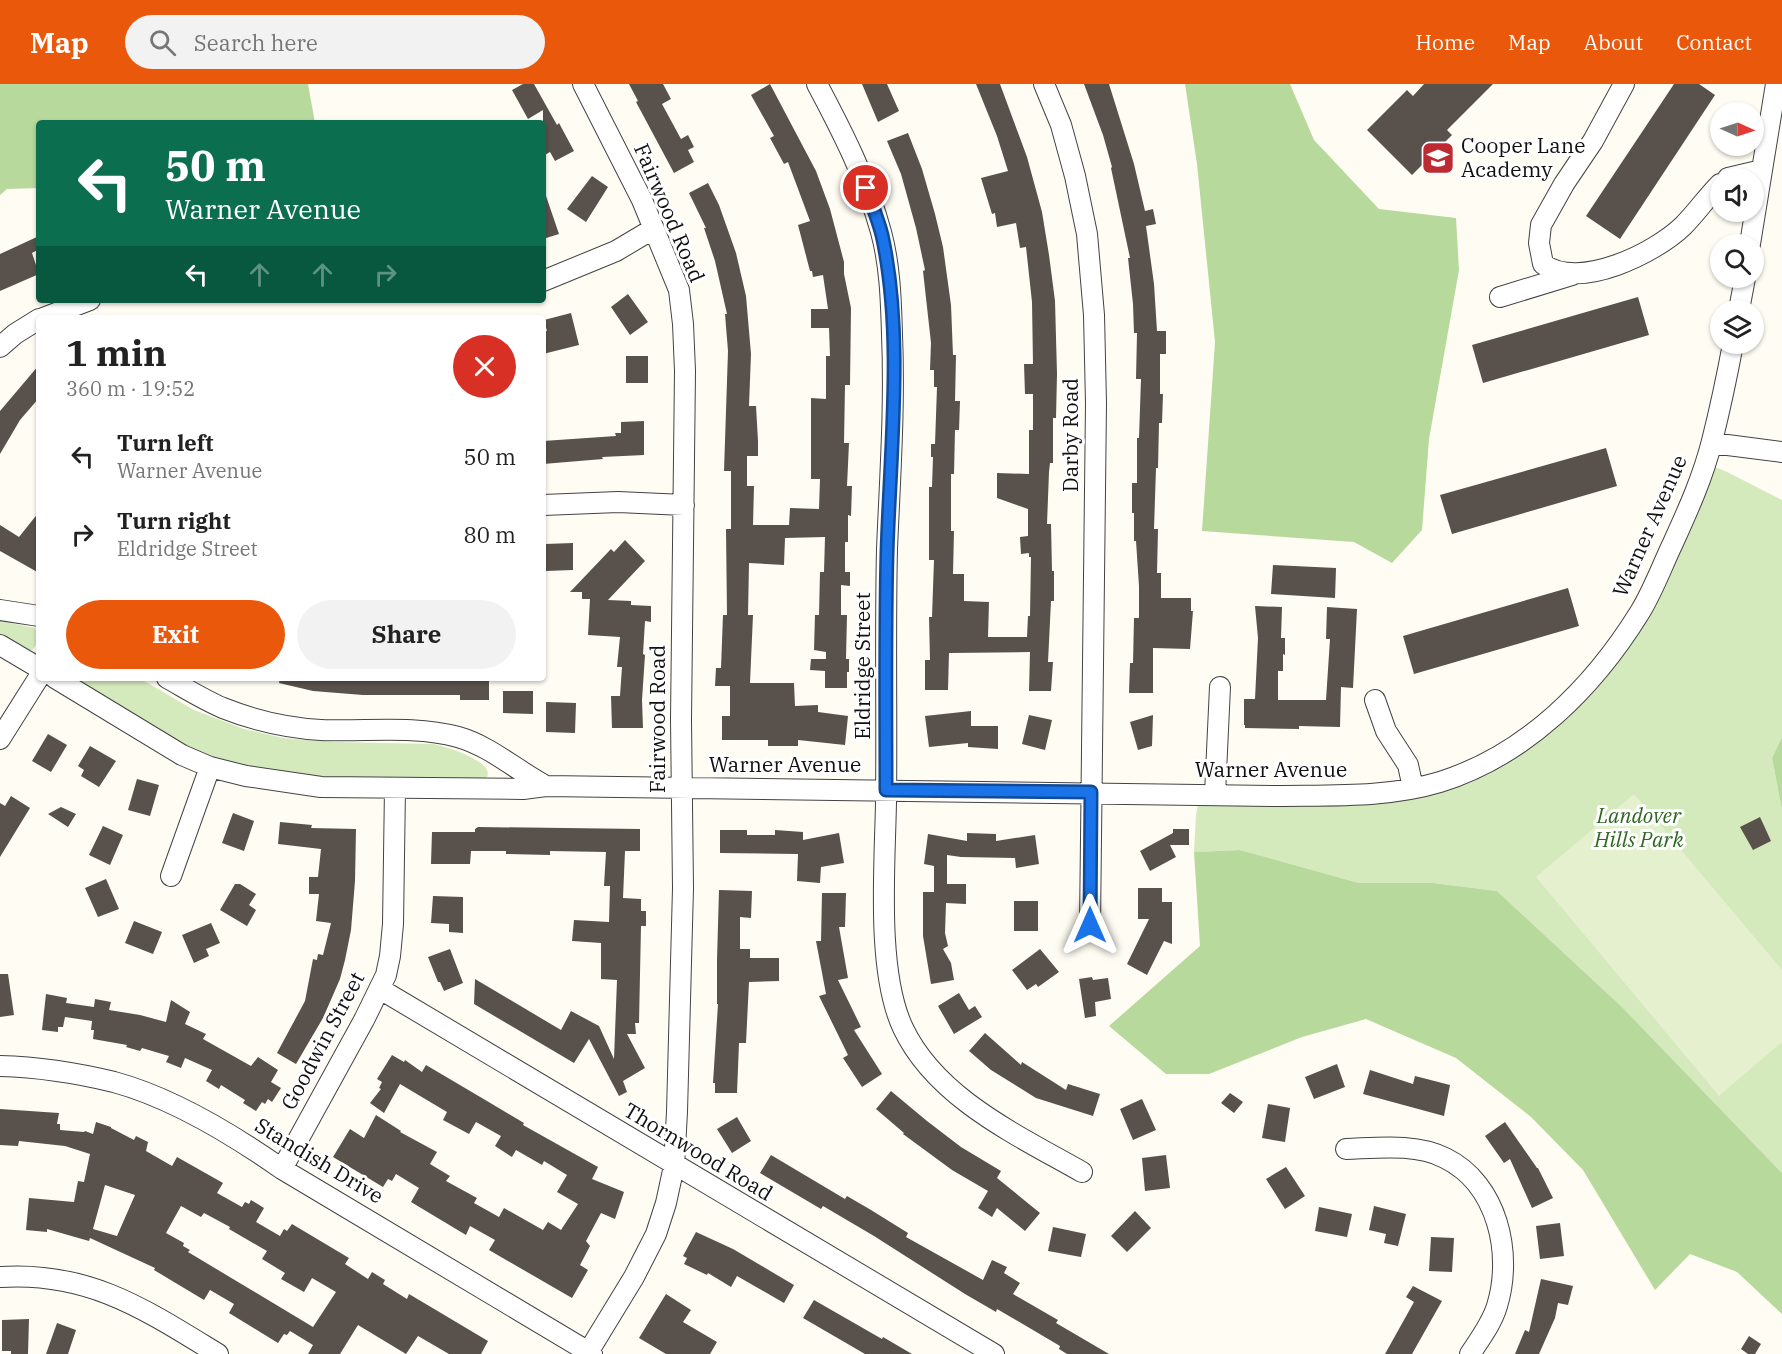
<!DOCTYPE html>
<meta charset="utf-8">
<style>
body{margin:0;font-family:"IBM Plex Serif",serif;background:#f2f2f2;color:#222;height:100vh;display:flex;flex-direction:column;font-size:22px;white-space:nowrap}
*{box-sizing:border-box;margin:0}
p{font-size:20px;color:#767676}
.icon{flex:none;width:33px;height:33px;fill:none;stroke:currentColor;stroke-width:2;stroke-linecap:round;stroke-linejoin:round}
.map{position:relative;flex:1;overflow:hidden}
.drawer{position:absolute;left:36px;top:231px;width:510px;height:366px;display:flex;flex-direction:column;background:#fff;border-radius:6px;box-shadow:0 2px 4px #0004}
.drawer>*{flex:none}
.guide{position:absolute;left:36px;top:36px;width:510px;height:183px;border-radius:6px;box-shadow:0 2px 4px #0004;background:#0b6e4f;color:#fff;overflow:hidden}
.needle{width:39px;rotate:93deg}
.controls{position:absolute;left:1710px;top:18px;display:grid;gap:12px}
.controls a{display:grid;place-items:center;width:54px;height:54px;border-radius:50%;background:#fff;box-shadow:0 2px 4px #0004;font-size:30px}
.pin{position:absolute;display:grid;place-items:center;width:51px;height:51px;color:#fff;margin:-26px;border:3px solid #fff;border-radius:50%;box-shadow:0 2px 6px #0007}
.me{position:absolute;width:66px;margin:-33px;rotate:0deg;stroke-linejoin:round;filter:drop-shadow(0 0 4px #0008)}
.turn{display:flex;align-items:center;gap:21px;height:126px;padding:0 30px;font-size:27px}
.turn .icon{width:78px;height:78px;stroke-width:2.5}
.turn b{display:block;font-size:42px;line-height:51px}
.lanes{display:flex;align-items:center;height:57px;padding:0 30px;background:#0003;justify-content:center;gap:30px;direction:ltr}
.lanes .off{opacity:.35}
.round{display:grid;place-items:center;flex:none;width:63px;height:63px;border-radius:32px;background:#f2f2f2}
.headline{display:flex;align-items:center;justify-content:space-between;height:102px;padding:0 30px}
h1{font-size:36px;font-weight:800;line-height:45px}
.button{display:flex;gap:12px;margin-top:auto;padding:12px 30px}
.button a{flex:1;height:69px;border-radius:36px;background:#ea580c;color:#fff;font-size:24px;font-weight:800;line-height:69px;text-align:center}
.button a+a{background:#f2f2f2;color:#222}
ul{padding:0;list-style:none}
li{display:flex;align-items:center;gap:18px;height:78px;padding:0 30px}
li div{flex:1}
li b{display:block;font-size:22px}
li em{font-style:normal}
header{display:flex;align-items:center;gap:36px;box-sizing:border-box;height:84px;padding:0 30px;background:#ea580c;color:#fff}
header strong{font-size:28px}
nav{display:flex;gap:33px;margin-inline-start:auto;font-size:21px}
.search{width:420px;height:54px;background:#f2f2f2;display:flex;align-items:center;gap:15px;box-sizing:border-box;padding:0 21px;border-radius:33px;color:#767676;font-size:22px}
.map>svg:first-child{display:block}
</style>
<header>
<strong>Map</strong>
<div class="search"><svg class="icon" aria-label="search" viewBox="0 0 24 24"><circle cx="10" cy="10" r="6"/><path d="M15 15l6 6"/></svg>Search here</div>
<nav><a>Home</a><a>Map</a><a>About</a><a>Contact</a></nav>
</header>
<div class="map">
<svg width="1782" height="1270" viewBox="0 0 1782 1270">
<rect width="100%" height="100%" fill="#fffcf3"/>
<path fill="#d4e9bc" d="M1705,379L1727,388L1782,416V653L1772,674L1782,726V1089L1622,923L1497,807L1433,799H1359L1240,766L1194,768L1196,731L1200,710L1440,698L1572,616L1641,527Z
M0,537L35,544C39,553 39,559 32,566H26L0,552Z
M73,594H139L194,626L244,645L283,654L332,658L433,660C445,662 507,681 482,698L311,694L276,690L213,674L187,663Z"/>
<path fill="#b8d99c" d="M0,0H308L315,39H39V104L7,105L0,111Z
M1185,0H1290L1314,56L1379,125L1456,134L1459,186L1429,355L1422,446L1392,479L1354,458L1202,447L1215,258L1197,80Z
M1782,653V726L1772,674Z
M1240,766L1359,799H1433L1497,807L1622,923L1782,1089V1230L1737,1188L1690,1170L1655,1206L1583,1086L1531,1033L1456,974L1366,935L1302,953L1209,990H1166L1109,942L1200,862L1194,768Z"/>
<path fill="#e5f0ce" d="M1634,710L1782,886V958L1719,1012L1536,793Z"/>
<path fill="#58514c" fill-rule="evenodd" d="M523,0H534L557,41L559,39L574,67L555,77L550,68L543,72V26L528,35L512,6Z
M629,0H663L671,15L662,20L681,55L688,51L694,63L688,66L694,78L674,89L636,18L638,17Z
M770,0L816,87L830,125L844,178V190L851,224L850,301H845L844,359H849L847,402H852L851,432L848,431V458H845V488H850V502L841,501V531H847L846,575H849V588H847V604H825V587L810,586L811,575H826V568L814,566L815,531H819L820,488H824L825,453L785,454L784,481L749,479L748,531H753L750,599H794L795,622L818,621V628L848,632L845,661L798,656V662H768V656H722V632H730V602H715L716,584H721L723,531H727L726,445H731V387H724L728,267L725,230H727L715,177L704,144H706L689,109L708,99L719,121L736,169L746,212L751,270L749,322H756L758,357V372H747V402H754L753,441H789L790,424L819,425L820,395H811V314L826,315V272H830L829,244H811V225H828L823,191L813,193L812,187H810L798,141L810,137L788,78L784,80L770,54L774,52L751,11Z
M862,0H887L899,27L878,38Z
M976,0H1000L1027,73L1042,128L1049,171L1055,217L1057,290L1056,334H1053V379H1050L1049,388L1047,440H1051L1052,487H1054V517H1051L1048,578H1053L1051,607H1029L1030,568L949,569L948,606H925V576H930L929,533H932L934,476H929V403H932L933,373H931V360H935L937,303H934V286H930L931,259L923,187L925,186L916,144L901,90L887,57L908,49L922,85L935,130L943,163L951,221L953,271H956L955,317H960L959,346H955L954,390H951V447H954L953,490H964V517L989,518L988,553H1027L1028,532H1030L1031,473H1029V469L1021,470L1020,453L1028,452V425L997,414V389L1029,390V346H1033V310H1025L1024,280H1033L1032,218L1026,163L1020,164L1016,139L997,143L995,129L992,130L981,94L1008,87L997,52Z
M1084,0H1109L1134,80L1145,127L1153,125L1156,140L1146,142L1154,200L1157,247H1166V270H1160V310H1163L1162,339H1159L1158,384H1156L1154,445H1158L1157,489H1161V514H1191V527H1193L1190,565L1153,564V609H1129L1130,579H1133L1134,534H1139V502L1136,457H1134V429H1132V399H1137V354H1139L1141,295H1136L1137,249H1134L1133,220L1128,174H1130L1111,84L1112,83L1103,51Z
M1424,0H1493L1447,46L1452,51L1412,91L1367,46L1407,6L1413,12Z
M1674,0H1699L1715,11L1620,155L1586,132Z
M592,92L608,103L586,138L567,125Z
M543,109H545L559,150L543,155Z
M39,152V165L32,169L39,190L0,207V170Z
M628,210L648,238L630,251L611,223Z
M1638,213L1649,251L1483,299L1472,261Z
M571,229L579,261L543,270V247H547L544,236Z
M626,272H648V299H626Z
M39,281V314L20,336L0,370V327Z
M644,337V371L602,373L603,375L543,380V357L616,352L615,349H621V338Z
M1606,364L1617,402L1452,450L1440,411Z
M39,428V489L0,467V441L19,453Z
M625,456L645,477L608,516L631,517V521L651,522V538L645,537L643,570L645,571L642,616L643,644H612L611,612H620L622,583H617L620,553L588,551L590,515H582V508H570L611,465L614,468Z
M573,459V486L546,487L545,460Z
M1273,481L1336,484L1335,514L1271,510Z
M1568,504L1579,542L1414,590L1403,552Z
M1255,522L1282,523L1281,554H1285V571L1283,570V587H1278V616H1326L1330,555H1326L1327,523L1357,525L1353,604L1341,603L1340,643L1299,642V645L1245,644V641H1244V615H1255L1258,554Z
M280,594H489V616H460V611H363L313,607L279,599Z
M503,607H533V630L503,629Z
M546,618L576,619L575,649L546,648Z
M971,627V642H998V665L968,663V659L929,663L925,632Z
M1029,631L1052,636L1045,666L1022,660Z
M1153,631L1152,662L1138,666L1130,638Z
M48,650L67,661L51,688L32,677Z
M90,662L116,677L99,703L81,692L84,686L78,682Z
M137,695L159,701L150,732L128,726Z
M11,712L30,724L0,773V719L5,722Z
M61,723L76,730L68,743L48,730Z
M233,729L254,737L244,767L222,759Z
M1760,733L1771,757L1753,766L1740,743Z
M280,738L312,741L311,744L356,745L355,797L351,846L345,876L340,895L323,934L296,980L277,969L305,917L313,875L317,876L318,870L323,871L331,839L316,837L319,810H309V793H318L321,765L278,760Z
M103,742L123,751L110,781L89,771Z
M478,743L640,745V767H625L623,814L641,815V827H646V842H641L639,939H635L636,950H627L645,984L623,997L627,1008L619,1012L589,955L574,979L474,920L475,895L561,946L571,927L599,942L614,975L617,896L601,895V859L572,857L574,836L609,838L610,802H604L606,768L550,767V771L506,770V767H471L470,780H431L432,748H475V745Z
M1173,745H1189V761H1170L1176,773L1150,787L1140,767L1173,749Z
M720,746H747V751H775V746L803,748V756L839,749L844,779L821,783L820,799L797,797L798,770L720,769Z
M967,749L996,750V757L1035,751L1039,780L1016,784L1015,774L961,773L947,771V800H966V820L946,819L945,849L948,862L943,865L951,879L954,896L931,900L923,852V808H934V782L924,780L928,750L967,757Z
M106,795L119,825L98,833L85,804Z
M235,800H240L256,810L249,821L256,826L247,842L220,826Z
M1138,804H1162V818H1172V860L1164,857L1147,891L1127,880L1149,835H1138Z
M719,806L752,807L751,834L740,833V865H750V874H779V897L749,898L746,959H739L737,1009H715V999H713L718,920H717V876Z
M822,809H846L845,843H839L848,894L838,896L861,943L854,946L882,990L862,1003L843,974L848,971L819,912L826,910L816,857H821Z
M433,812L463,813V849L449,848V840L431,839Z
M1014,817H1038V847H1014Z
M134,837L162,848L153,870L125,859Z
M211,839L220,859L206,865L209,872L194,879L182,851Z
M450,865L463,899L444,907L440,898H438L428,873Z
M1040,865L1059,888L1038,903L1036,900L1027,906L1012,886Z
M0,890H8L14,931L0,933Z
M1092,893L1093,896L1108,894L1111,915L1095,918L1096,932L1085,934L1079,895Z
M959,909L969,926L975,922L982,933L954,950L938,922Z
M46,910L67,914L66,919L94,923L95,915L111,918L109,926L140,931L166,938L171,916L190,928L185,940L206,950L203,955L251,982L258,973L278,986L271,998L281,1004L272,1018L268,1015L265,1020L262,1018L256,1027L243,1019L245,1016L221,1001L219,1005L206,997L212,986L185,974L181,984L166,978L169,972L142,964L140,967L126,963L127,961L93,955L94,946H91L92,937L65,933L63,943H58V948L42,946Z
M985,949L1021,981L1022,978L1066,1006L1068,1000L1100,1010L1093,1032L1036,1014L991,986L969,967Z
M392,971L404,978L405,976L422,988L426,981L487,1017L524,1039L523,1041L598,1083L592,1095L624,1108L615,1135L601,1129L586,1157L590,1162L580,1181L588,1186L572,1214L489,1166L495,1156L470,1142L466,1151L411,1118L419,1104L396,1090L392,1097L388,1095L383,1103L333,1073L350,1045L364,1054L376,1031L401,1047L400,1048L437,1068L430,1080L450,1092L446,1097L477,1114L474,1119L499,1133L504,1124L543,1146L548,1138L561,1146L578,1120L557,1108L567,1091L544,1077L542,1081L516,1066L512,1073L495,1062L501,1052L476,1038L469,1050L443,1036L447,1028L400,1000L384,1029L370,1019L381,1005L379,1004L382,998L377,995Z
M1337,980L1345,1003L1314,1015L1305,993Z
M1370,986L1413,1000L1415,992L1450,1001L1444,1032L1363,1010Z
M891,1007L927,1037L961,1063L1001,1087L997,1094L1040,1129L1025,1147L997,1124L992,1133L978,1124L988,1107L952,1086L903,1050L904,1049L876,1025Z
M1230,1009L1243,1018L1234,1029L1221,1019Z
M1142,1015L1156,1046L1133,1056L1120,1025Z
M1268,1020L1290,1024L1285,1058L1262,1054Z
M0,1025L59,1029L57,1040H60V1046L84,1048L85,1047L93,1050L96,1038L111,1043V1044L134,1056L136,1052L148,1058L146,1067L172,1082L177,1073L223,1099L217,1109L242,1123L245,1118L249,1120L251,1116L264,1124L256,1138L280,1152L284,1145L287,1147L292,1140L349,1174L345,1180L368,1195L372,1188L385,1196L383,1200L407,1215L409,1210L488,1257L481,1270H449L418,1252L406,1270L358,1241L340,1270H308L313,1261L290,1247L287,1251L284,1250L278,1259L229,1229L234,1220L210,1206L204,1216L154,1186L155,1184L90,1154L89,1157L47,1145V1148L26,1146L29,1114L74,1118L78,1097L84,1098L90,1070L65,1062L19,1057L18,1062L0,1061ZM105,1101L135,1111L117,1152L93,1145ZM181,1122L201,1133L204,1129L230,1143L229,1145L267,1167L262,1175L285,1189L281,1195L304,1208L312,1194L336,1208L313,1243L188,1168L190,1166L183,1162L184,1159L166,1149Z
M737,1033L751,1057L732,1069L717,1045Z
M1505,1038L1537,1084H1538L1553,1114L1532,1124L1510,1075L1504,1079L1485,1052Z
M771,1071L845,1115L847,1112L871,1126L908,1149L906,1153L983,1196L992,1176L1007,1183L1004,1189L1020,1199L1013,1210L1058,1236L1056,1239L1109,1270H1067L1059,1265L1060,1262L1009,1232L997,1225L996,1228L965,1210L874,1152L823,1122L821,1125L760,1089Z
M1166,1071L1170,1104L1145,1107L1142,1074Z
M1286,1083L1305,1112L1285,1125L1266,1095Z
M1374,1122L1406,1130L1398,1162L1384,1159L1386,1150L1369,1146Z
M1319,1123L1352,1130L1347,1153L1315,1147Z
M1135,1127L1151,1144L1127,1168L1111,1152Z
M1560,1139L1564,1172L1540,1175L1536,1142Z
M1053,1143L1086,1150L1081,1173L1048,1167Z
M696,1148L733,1165L794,1201L784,1219L737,1192L731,1203L708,1189L707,1191L684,1180L687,1174L683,1172Z
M1431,1153L1454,1154L1452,1188L1429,1187Z
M1541,1195L1573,1202L1568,1221L1558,1219L1555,1234L1539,1270H1515L1525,1246L1529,1248Z
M1413,1202L1442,1217L1412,1270H1385L1414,1218L1406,1213Z
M666,1210L691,1226L683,1238L717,1258L710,1270H666L639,1254Z
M814,1216L882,1255L883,1253L912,1270H865L803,1234Z
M29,1235L28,1270H11V1267H2V1236Z
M57,1239L76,1246L68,1270H46Z
M1749,1252L1761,1260L1755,1270H1748L1741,1265Z"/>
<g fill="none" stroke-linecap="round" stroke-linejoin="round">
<g stroke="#434343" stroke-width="22">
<path id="minor" d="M583,0L642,116L679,206L683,240L685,287L681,636L683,804L677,1028L674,1082L666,1119L656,1150L634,1193L587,1270
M817,0C842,47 867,96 881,148C890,181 891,216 892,250C895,322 890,393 887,465C885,549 887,634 886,718C885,780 876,887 903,944C936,1014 1017,1051 1082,1088
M1044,0L1061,41L1075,92L1087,150L1094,231L1096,319L1090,841
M1624,0L1593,57L1564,100L1541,141L1539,159L1543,180C1579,207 1655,169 1683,142C1696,129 1707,113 1720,100
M1728,94L1762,86
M1750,160L1776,0
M543,197L616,167L653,145
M1500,213L1572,191
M1739,226L1745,194
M43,234L90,216
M0,263L15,250L39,235
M1712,359L1782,368
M543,421L618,418L684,421
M0,526L39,532
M0,561L39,584
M55,594L182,671L210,683L246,692L321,703L523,705L546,702L1277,712C1332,711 1387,714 1440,698C1526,671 1593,604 1640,528C1653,507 1662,482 1673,459C1688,426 1703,393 1712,357C1720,325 1727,292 1733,260
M167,594C185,604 204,616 223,624C253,636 289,644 321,646C366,648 413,641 458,653C490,662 516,686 546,702
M1375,616L1386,647L1408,681L1413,704
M0,655L39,593
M1215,710L1220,603
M171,792L210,683
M380,905L994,1270
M0,982C38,983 77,989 114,998C173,1014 232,1050 282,1085L592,1270
M1346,1065C1377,1064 1416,1059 1445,1074C1498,1100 1513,1170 1497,1222C1492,1239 1480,1255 1470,1270
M282,1085L364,936L386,891L390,872L393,840L395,704
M0,1193C89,1187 146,1226 218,1270"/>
</g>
<use href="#minor" stroke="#fff" stroke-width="20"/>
</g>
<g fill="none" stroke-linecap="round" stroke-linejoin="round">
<g stroke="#114b97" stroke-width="15">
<path id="route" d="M866,104C871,119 878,135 882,151C904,251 890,367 887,469C885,548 886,627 886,706L1091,708L1090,841"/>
</g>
<use href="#route" stroke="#1a73e8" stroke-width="10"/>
</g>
<defs>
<g id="school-square" transform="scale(1.725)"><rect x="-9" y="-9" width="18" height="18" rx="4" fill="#bd2a32" stroke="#fff"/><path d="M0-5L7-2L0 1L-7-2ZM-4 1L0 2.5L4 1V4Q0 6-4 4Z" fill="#fff"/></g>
</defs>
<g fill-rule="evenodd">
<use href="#school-square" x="1438" y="74"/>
</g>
<g text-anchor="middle" stroke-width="6" stroke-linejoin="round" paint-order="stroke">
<g font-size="21" fill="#101010" stroke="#fff" text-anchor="start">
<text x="1461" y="69">Cooper Lane<tspan x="1461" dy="24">Academy</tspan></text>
</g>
<g font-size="21" fill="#101010" stroke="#fff">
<text transform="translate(669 129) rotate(67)" y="7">Fairwood Road</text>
<text transform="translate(1071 351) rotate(-90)" y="7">Darby Road</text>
<text transform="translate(1650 442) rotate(-66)" y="7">Warner Avenue</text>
<text transform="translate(863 582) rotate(-90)" y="7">Eldridge Street</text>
<text transform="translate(658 635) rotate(-90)" y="7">Fairwood Road</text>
<text x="785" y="688">Warner Avenue</text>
<text x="1271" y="693">Warner Avenue</text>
<text transform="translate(323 957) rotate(-62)" y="7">Goodwin Street</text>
<text transform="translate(698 1068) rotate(31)" y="7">Thornwood Road</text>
<text transform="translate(319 1077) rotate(31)" y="7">Standish Drive</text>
</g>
<g font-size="21" font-style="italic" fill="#2f6621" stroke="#fff">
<text x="1639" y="739">Landover<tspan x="1639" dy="24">Hills Park</tspan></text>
</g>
</g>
</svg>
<div class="controls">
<a><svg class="needle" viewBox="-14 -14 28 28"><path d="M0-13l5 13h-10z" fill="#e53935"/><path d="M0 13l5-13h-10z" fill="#767676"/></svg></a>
<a><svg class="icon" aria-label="sound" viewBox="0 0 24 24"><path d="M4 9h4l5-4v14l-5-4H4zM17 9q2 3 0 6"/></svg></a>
<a><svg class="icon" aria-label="search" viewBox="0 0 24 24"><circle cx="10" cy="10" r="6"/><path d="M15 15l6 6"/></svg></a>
<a><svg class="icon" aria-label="layers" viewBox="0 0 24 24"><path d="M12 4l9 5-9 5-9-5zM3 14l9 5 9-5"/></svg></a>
</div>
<div class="pin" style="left:866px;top:104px;background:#d93025"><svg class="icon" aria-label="arrive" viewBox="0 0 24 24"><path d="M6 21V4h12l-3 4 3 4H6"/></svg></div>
<svg class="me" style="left:1090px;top:841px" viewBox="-20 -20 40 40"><path d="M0-17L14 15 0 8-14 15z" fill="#1a73e8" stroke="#fff" stroke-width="4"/></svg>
<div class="guide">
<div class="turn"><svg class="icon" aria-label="left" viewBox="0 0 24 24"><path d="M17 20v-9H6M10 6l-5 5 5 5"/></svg><div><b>50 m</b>Warner Avenue</div></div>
<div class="lanes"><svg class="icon" aria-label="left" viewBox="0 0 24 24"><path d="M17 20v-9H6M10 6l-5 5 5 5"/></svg><svg class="icon off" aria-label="ahead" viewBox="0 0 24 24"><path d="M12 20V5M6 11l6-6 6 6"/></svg><svg class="icon off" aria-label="ahead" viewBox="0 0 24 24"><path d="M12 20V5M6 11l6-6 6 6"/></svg><svg class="icon off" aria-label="right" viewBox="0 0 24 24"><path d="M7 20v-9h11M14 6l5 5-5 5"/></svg></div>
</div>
<section class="drawer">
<div class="headline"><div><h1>1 min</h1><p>360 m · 19:52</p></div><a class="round" style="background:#d93025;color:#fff"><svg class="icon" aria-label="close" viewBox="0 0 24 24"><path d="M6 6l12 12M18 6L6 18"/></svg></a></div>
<ul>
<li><svg class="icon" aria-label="left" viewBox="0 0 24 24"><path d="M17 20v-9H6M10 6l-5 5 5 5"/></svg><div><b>Turn left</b><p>Warner Avenue</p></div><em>50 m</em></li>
<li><svg class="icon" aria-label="right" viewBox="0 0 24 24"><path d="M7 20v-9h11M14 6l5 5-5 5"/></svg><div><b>Turn right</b><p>Eldridge Street</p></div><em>80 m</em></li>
</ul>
<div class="button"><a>Exit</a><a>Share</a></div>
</section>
</div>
